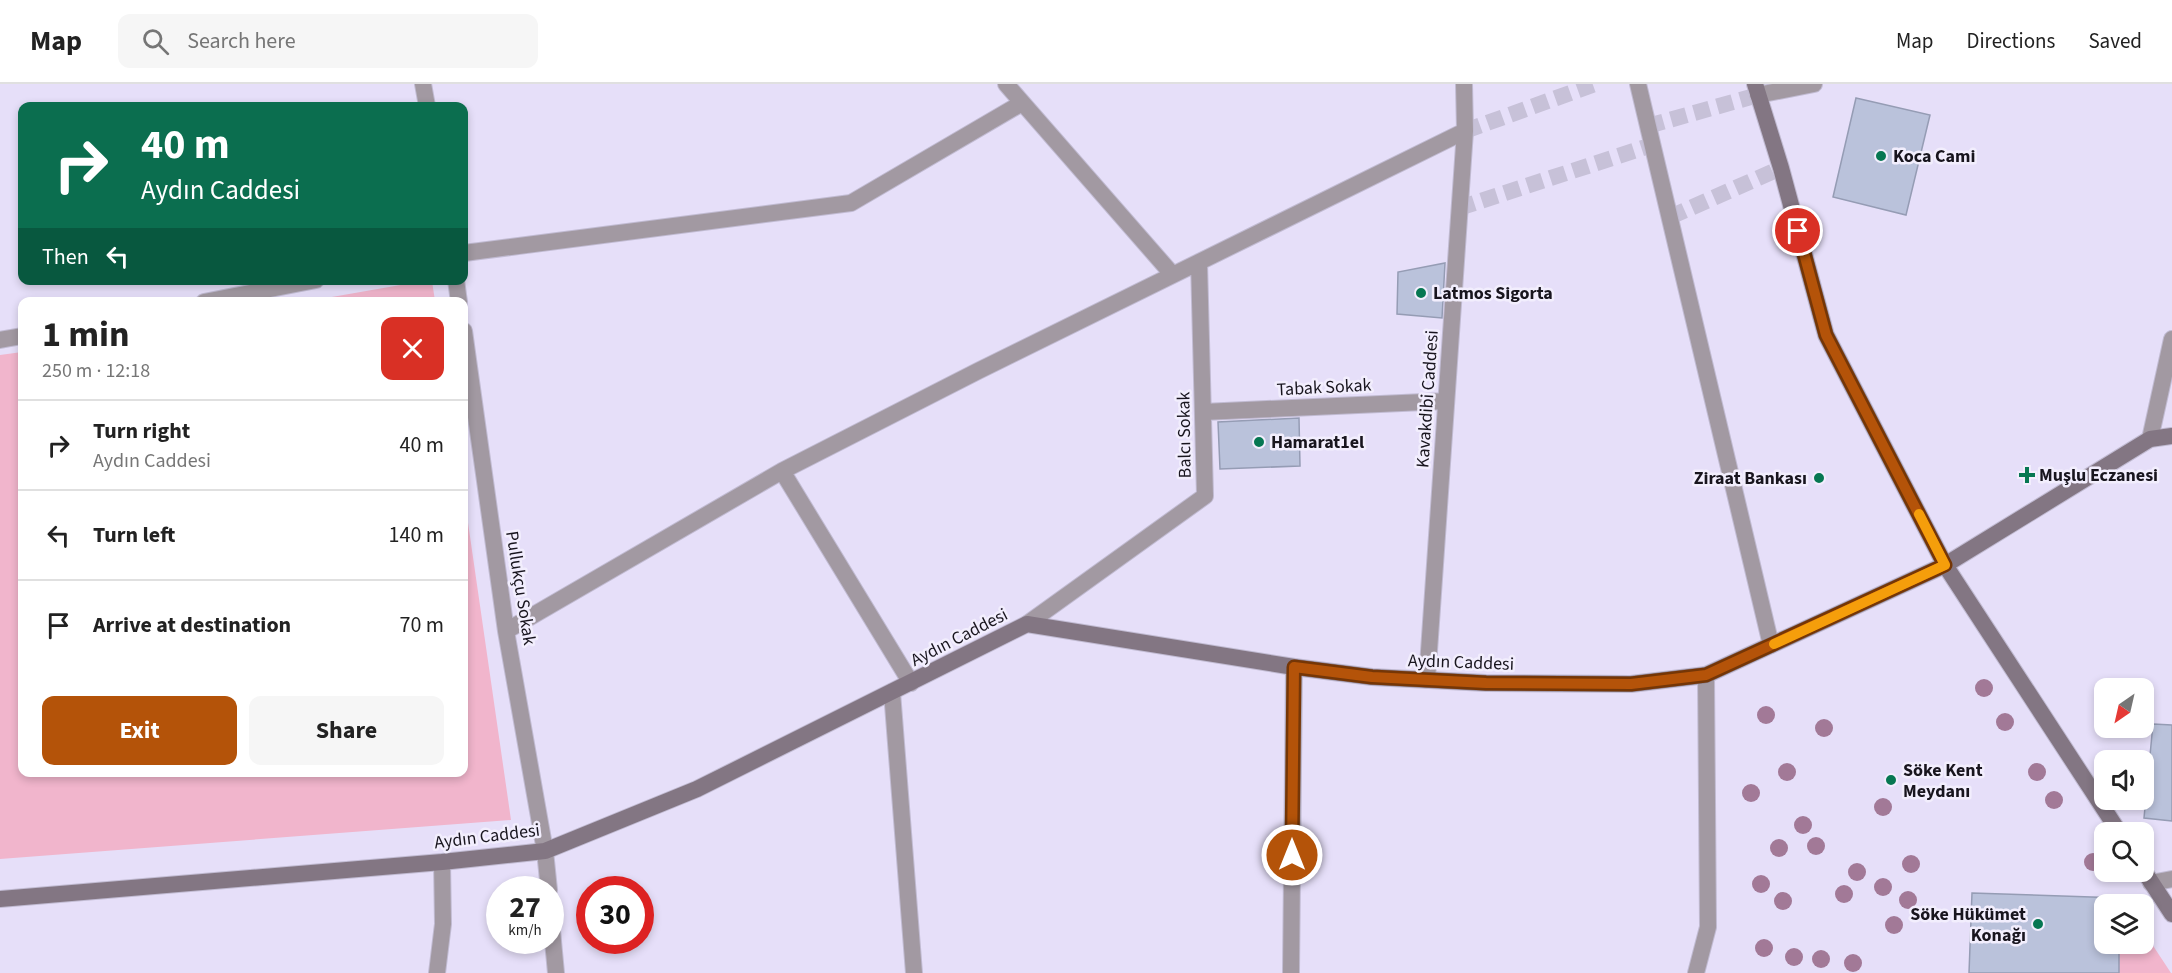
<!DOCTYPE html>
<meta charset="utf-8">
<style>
body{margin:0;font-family:"Source Sans 3",sans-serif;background:#f6f6f6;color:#222;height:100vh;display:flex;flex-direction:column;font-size:22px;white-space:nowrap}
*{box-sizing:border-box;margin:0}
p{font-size:20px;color:#767676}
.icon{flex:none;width:33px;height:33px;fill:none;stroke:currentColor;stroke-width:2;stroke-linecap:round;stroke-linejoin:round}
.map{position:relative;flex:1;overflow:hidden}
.details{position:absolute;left:18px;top:213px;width:450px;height:480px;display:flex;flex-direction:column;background:#fff;border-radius:12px;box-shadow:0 3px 9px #0003}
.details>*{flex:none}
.banner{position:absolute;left:18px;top:18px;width:450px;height:183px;border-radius:12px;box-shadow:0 3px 9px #0003;background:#0b6e4f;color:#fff;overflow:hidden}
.needle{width:39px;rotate:214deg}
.fabs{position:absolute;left:2094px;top:594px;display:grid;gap:12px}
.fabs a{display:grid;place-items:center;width:60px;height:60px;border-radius:12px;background:#fff;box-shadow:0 3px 9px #0003;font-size:30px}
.speed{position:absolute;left:486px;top:792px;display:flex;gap:12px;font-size:30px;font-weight:700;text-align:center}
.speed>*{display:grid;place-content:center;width:78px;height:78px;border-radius:50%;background:#fff;box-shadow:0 3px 9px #0003;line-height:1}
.speed small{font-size:15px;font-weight:400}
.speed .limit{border:9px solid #d22;background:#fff;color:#111}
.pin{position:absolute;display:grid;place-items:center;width:51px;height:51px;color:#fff;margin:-26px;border:3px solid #fff;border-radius:50%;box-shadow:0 2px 6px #0007}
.me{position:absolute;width:66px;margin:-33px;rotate:0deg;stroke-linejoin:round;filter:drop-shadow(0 0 4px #0008)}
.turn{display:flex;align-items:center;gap:21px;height:126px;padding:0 24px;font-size:27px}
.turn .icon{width:78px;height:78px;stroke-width:2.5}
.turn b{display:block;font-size:42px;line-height:51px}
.then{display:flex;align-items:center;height:57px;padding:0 24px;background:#0003;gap:12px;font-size:22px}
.round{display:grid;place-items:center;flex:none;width:63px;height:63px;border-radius:12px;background:#f6f6f6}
.head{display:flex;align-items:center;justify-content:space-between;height:102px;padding:0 24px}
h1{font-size:36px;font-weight:700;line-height:45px}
.primary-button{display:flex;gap:12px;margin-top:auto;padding:12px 24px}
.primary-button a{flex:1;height:69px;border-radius:12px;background:#b45309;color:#fff;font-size:24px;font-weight:700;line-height:69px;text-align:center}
.primary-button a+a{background:#f6f6f6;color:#222}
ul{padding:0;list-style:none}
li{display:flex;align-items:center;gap:18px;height:90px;padding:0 24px;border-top:2px solid #e0e0e0}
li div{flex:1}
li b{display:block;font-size:22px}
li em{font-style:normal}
header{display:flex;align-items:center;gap:36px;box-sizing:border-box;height:84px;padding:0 30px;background:#fff;border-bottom:2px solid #e0e0e0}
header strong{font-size:28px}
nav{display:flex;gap:33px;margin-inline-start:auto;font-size:21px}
.search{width:420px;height:54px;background:#f6f6f6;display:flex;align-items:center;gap:15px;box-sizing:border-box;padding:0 21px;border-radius:12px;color:#767676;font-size:22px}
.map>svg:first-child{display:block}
</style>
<header>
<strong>Map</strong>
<div class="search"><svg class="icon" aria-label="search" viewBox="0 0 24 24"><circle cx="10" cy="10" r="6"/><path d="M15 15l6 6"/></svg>Search here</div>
<nav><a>Map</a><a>Directions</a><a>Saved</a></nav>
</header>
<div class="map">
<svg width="2172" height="889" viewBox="0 0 2172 889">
<rect width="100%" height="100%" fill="#e6dff9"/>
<path fill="#f1b5cc" d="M429,196L432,197L435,217H309Z
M22,268V688H464V411L511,736L0,775V271Z
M2144,848L2171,889H2119V860H2144Z"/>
<path fill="#bac2db" stroke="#959cb4" stroke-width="1.5" d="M1856,14L1930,31L1906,131L1833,113Z
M1445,179L1442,234L1397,230L1398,188Z
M1299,334L1300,382L1220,385L1218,338Z
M2153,640L2172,641V737L2144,734Z
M1972,809L2121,814V820H2104V860H2119V889H1969Z"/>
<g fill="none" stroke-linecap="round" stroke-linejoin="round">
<path stroke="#c7c1d8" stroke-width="16" stroke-dasharray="16 8" stroke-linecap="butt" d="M1648,42L1758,11
M1465,47L1595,0
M1459,124L1652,61
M1670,133L1781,84"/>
<g stroke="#c1bbd2" stroke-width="18">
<path id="service" d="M2151,799L2172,795"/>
</g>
<g stroke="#c1bbd2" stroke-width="18">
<path id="pedestrian" d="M1638,0L1771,561"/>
</g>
<g stroke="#c1bbd2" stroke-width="18">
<path id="minor" d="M423,0L427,22
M1006,0L1172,190
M1758,11L1814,0
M464,169L851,119L1022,19
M456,196L459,218
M204,218L316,196
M464,247L506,547L545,767L549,806
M0,256L22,252
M1203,328L1446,317
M2150,355L2172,255
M782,387L911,599
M1027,540L1205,412L1199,178
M506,547L782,387L978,287L1465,47
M1427,596L1465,47L1464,0
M892,608L914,889
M550,825L556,889
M437,889L443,840L442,778
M1291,889L1294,583
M1696,889L1708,843L1706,591"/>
</g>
<g stroke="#c1bbd2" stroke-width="18">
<path id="secondary" d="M1755,0L1781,84L1826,251L1945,481L2119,748
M2144,787L2172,830
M0,815L442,778L545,767L697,705L1027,540L1294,583L1372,593L1486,599L1631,600L1706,591L1945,481L2150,355L2172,352"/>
</g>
<use href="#service" stroke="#a299a2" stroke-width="16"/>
<use href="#pedestrian" stroke="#a299a2" stroke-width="16"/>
<use href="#minor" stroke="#a299a2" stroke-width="16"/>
<use href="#secondary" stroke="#837683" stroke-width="16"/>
</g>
<g fill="#a27997">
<circle cx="1984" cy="604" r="9"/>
<circle cx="1766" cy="631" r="9"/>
<circle cx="2005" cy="638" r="9"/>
<circle cx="1824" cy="644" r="9"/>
<circle cx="1787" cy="688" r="9"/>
<circle cx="2037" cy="688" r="9"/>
<circle cx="1751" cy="709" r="9"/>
<circle cx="2054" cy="716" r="9"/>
<circle cx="1883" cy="723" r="9"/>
<circle cx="1803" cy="741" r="9"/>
<circle cx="1816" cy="762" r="9"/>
<circle cx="1779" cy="764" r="9"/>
<circle cx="2093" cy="778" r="9"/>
<circle cx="1911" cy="780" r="9"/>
<circle cx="1857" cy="788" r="9"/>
<circle cx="1761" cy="800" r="9"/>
<circle cx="1883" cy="803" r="9"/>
<circle cx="1844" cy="810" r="9"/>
<circle cx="1908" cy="816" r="9"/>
<circle cx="1783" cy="817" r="9"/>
<circle cx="1894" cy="841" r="9"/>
<circle cx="1764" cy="864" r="9"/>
<circle cx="1794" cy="873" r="9"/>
<circle cx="1821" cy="875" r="9"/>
<circle cx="1853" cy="879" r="9"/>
</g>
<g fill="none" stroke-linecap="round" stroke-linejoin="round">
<g stroke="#753606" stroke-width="15">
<path id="route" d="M1292,771L1294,583L1372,593L1486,599L1631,600L1706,591L1945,481L1826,251L1798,147"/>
</g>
<use href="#route" stroke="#b45309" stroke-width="10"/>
<path stroke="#f59e0b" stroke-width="10" d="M1774,560L1945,481L1919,430"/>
</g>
<g fill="#067752" stroke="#f2eefd" stroke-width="2">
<circle cx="1881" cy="72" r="6"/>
<circle cx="1421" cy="209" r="6"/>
<circle cx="1259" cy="358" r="6"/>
<path d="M2024 382h6v6h6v6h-6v6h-6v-6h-6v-6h6z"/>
<circle cx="1819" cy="394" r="6"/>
<circle cx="1891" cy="696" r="6"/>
<circle cx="2038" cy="840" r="6"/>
</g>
<g text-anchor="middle" stroke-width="5" stroke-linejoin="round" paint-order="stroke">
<g font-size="18" font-weight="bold" fill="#18151e" stroke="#f2eefd" text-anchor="start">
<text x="1893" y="78">Koca Cami</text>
<text x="1433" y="215">Latmos Sigorta</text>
<text x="1271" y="364">Hamarat1el</text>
<text x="2039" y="397">Muşlu Eczanesi</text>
<text x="1807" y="400" text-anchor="end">Ziraat Bankası</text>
<text x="1903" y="692">Söke Kent<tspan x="1903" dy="21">Meydanı</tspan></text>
<text x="2026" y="836" text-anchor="end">Söke Hükümet<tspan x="2026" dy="21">Konağı</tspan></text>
</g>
<g font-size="18" fill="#18151e" stroke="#f2eefd">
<text transform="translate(1324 303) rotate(-3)" y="6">Tabak Sokak</text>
<text transform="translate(1427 315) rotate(-86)" y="6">Kavakdibi Caddesi</text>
<text transform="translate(1184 351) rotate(-91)" y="6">Balcı Sokak</text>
<text transform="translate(521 504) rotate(81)" y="6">Pullukçu Sokak</text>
<text transform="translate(959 553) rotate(-27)" y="6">Aydın Caddesi</text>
<text transform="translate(1461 578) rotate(2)" y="6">Aydın Caddesi</text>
<text transform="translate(487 752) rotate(-7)" y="6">Aydın Caddesi</text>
</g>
</g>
</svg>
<div class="fabs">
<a><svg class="needle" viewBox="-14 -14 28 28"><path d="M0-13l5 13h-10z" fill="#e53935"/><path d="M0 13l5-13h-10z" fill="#767676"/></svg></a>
<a><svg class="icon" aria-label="sound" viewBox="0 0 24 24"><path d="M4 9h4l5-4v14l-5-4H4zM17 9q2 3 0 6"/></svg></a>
<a><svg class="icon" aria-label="search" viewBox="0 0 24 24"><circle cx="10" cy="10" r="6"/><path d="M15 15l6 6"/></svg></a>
<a><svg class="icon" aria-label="layers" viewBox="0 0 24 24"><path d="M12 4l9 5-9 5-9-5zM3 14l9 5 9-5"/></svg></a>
</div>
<div class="speed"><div>27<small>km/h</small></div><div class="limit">30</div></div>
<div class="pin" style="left:1798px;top:147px;background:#d93025"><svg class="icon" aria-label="arrive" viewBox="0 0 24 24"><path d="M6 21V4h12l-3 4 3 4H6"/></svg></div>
<svg class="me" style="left:1292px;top:771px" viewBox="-20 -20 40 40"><circle r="17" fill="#b45309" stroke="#fff" stroke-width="3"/><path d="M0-11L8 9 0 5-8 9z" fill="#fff"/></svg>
<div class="banner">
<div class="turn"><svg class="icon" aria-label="right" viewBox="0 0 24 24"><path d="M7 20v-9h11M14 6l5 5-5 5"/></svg><div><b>40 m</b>Aydın Caddesi</div></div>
<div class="then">Then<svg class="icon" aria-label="left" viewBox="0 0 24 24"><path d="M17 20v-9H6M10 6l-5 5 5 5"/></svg></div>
</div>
<section class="details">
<div class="head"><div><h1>1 min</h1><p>250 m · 12:18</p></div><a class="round" style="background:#d93025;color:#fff"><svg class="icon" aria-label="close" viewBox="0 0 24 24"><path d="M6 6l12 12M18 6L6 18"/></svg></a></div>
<ul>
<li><svg class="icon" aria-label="right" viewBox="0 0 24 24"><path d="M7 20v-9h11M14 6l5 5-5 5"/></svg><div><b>Turn right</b><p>Aydın Caddesi</p></div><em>40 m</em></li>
<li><svg class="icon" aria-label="left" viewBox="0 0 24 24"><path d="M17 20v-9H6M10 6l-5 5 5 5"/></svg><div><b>Turn left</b></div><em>140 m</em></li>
<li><svg class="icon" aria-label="arrive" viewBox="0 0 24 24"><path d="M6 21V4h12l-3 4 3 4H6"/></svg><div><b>Arrive at destination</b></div><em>70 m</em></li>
</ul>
<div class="primary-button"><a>Exit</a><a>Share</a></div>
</section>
</div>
